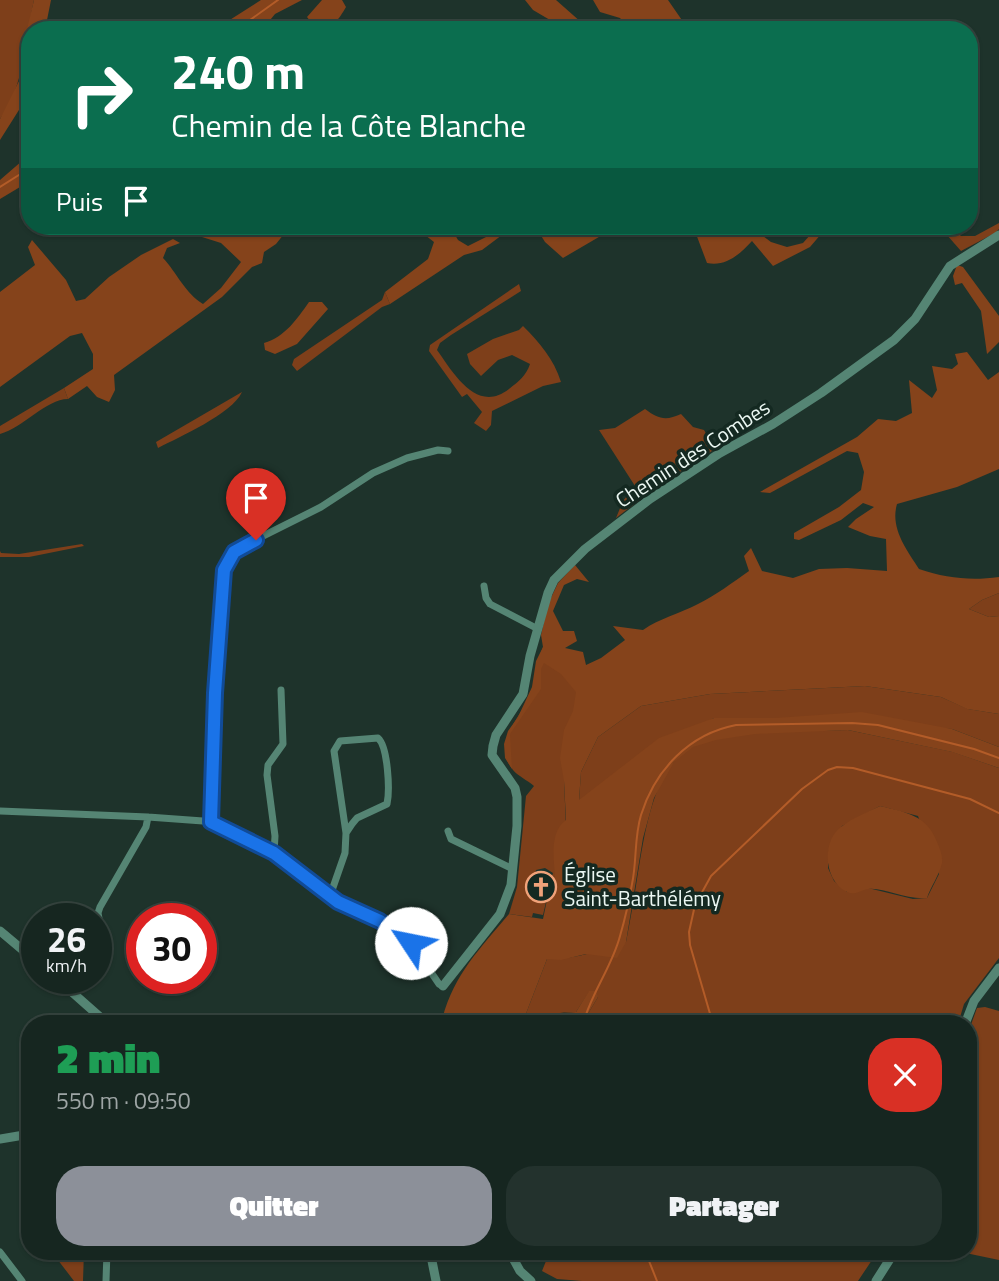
<!DOCTYPE html>
<html lang="fr">
<meta charset="utf-8">
<style>
body{margin:0;font-family:"Titillium Web",sans-serif;background:#23322d;color:#f1f3f6;height:100vh;display:flex;flex-direction:column;font-size:26px;white-space:nowrap}
*{box-sizing:border-box;margin:0}
p{font-size:23px;color:#9ea5a5}
.icon{flex:none;width:38px;height:38px;fill:none;stroke:currentColor;stroke-width:2;stroke-linecap:round;stroke-linejoin:round}
.map{position:relative;flex:1;overflow:hidden}
.sheet{position:absolute;left:21px;top:1015px;width:956px;height:245px;display:flex;flex-direction:column;background:#162620;border-radius:28px;box-shadow:0 2px 5px #0004,0 0 0 2px #35433e}
.sheet>*{flex:none}
.hud{position:absolute;left:21px;top:21px;width:957px;height:214px;border-radius:28px;box-shadow:0 2px 5px #0004,0 0 0 2px #35433e;background:#0b6e4f;color:#fff;overflow:hidden}
.speed{position:absolute;left:21px;top:903px;display:flex;gap:14px;font-size:35px;font-weight:700;text-align:center}
.speed>*{display:grid;place-content:center;width:91px;height:91px;border-radius:50%;background:#162620;box-shadow:0 2px 5px #0004,0 0 0 2px #35433e;line-height:1}
.speed small{font-size:18px;font-weight:400}
.speed .limit{border:10px solid #d22;background:#fff;color:#111}
.pin{position:absolute;display:grid;place-items:center;width:60px;height:60px;color:#fff;margin:-72px -30px;border-radius:50% 50% 50% 0;rotate:-45deg;box-shadow:0 0 7px #0007}
.pin .icon{rotate:45deg}
.me{position:absolute;width:77px;margin:-38px;rotate:304deg;stroke-linejoin:round;filter:drop-shadow(0 0 5px #0008)}
.turn{display:flex;align-items:center;gap:24px;height:147px;padding:0 35px;font-size:32px}
.turn .icon{width:91px;height:91px;stroke-width:2.5}
.turn b{display:block;font-size:49px;line-height:60px}
.then{display:flex;align-items:center;height:66px;padding:0 35px;background:#0003;gap:14px;font-size:26px}
.round{display:grid;place-items:center;flex:none;width:74px;height:74px;border-radius:28px;background:#23322d}
.head{display:flex;align-items:center;justify-content:space-between;height:119px;padding:0 35px}
h1{font-size:42px;font-weight:800;line-height:52px;color:#1e9e55}
.cta{display:flex;gap:14px;margin-top:auto;padding:14px 35px}
.cta a{flex:1;height:80px;border-radius:28px;background:#8c9099;color:#fff;font-size:28px;font-weight:800;line-height:80px;text-align:center}
.cta a+a{background:#23322d;color:#f1f3f6}
.map>svg:first-child{display:block}
</style>
<div class="map">
<svg width="999" height="1281" viewBox="0 0 999 1281">
<rect width="100%" height="100%" fill="#1e332b"/>
<path fill="#7e3f1a" fill-rule="evenodd" d="M0,0H34C25,40 25,85 0,119Z
M999,223V229L995,233L961,251L939,226H951L961,236H975Z
M519,284L521,291L451,335L440,343L437,350C454,374 477,414 509,389C519,381 526,376 530,364L512,355L498,360L481,376L470,364L467,354L493,339L519,330L523,326C539,342 554,359 561,382L543,386L492,411L491,425L486,431L474,423L482,412L467,394L462,397L429,351L430,345Z
M385,292L390,304L382,307L297,371L292,365L294,359L382,300Z
M64,388L68,399C46,399 23,428 0,434V426Z
M242,392C232,414 179,437 158,448L156,442Z
M645,409C658,419 666,421 681,414L693,427L704,430L715,449L655,488L616,518L623,501L635,486L599,430L615,428Z
M82,544L84,546L29,557H0V551L1,553L19,554Z
M999,593V616L989,617L969,609L982,600Z
M543,647L604,695L564,781L566,827L560,879L552,876L553,873L545,868L536,870L529,897L546,902L543,915L533,913L532,917L509,914L517,887L526,796L534,786C527,780 518,776 513,770C491,743 520,719 530,695C536,679 536,663 543,647Z
M865,686L941,697L968,709L999,714V747L952,729L775,718H714L617,772L579,801L581,772L598,737L641,706L710,694Z
M848,730L953,752L999,768V958L964,1004L958,1024H585L586,1017L598,997L589,992L576,1012C561,1012 550,1013 540,1024H522L547,959C574,960 600,950 626,942C630,921 634,900 637,879C644,839 652,765 694,746C735,728 803,732 848,730ZM880,806L918,816L939,874L927,898L913,899L868,888L847,892L834,881L828,868V852L842,826Z
M985,1007L999,1011V1260L956,1251H968V1033L977,1008Z
M51,1251H84L83,1281H74Z
M550,1251H878L858,1281H582L557,1279L542,1271Z"/>
<path fill="#85431b" d="M34,0H51L45,30H30V87L24,102L0,140V119L21,77L26,33Z
M261,0H302L275,14L262,30H214Z
M322,0H342L346,7C339,19 332,30 317,30L307,17Z
M525,0H556L590,30H567L533,10Z
M593,0H668L686,26L684,30H630L620,18L600,12Z
M30,154V181L0,199V180Z
M211,226H385L354,234H284L276,244L264,252L262,263L252,267L222,297L114,375L115,390L109,402L97,397L87,386L68,399L64,388L93,369V354L82,333L70,336L0,387V292L35,265L28,247L32,240L66,280L76,301L85,299L109,277L141,255L173,239L180,243L167,248L163,258C177,273 185,293 203,304L221,288L241,262L221,243L202,237L205,230Z
M402,226H450L458,240L468,246L486,237L501,226H514L482,250L464,255L390,304L385,292L428,259L434,242L421,232Z
M535,226H602L604,234L563,258L545,242Z
M693,226H750L771,242L787,247L803,243L818,226H828L810,247L773,266L752,241C740,254 726,267 707,263Z
M957,265L963,267L999,316V342L987,354L981,311L962,283L955,285L953,276Z
M309,302H322L328,309L297,344L275,354L265,350L264,343C285,337 297,319 309,302Z
M967,352L988,380L999,372V469L957,487L897,504C890,528 906,549 919,569C946,578 970,581 999,577V593L982,600L969,609L989,617L999,616V714L967,709L941,697L865,686L710,694L641,706L598,737L581,772L579,800L659,738L714,718H775L862,712L952,729L999,747V768L952,752L848,730L755,734L716,740L693,747L674,762L654,798L643,838L626,942L617,958L586,954L561,960L547,959L522,1024H441C452,976 479,950 509,914L543,919L552,876L555,877C554,859 549,832 566,820L564,781L560,758L564,730L573,711L576,692L561,674L544,663L541,669V689L510,734L512,769L505,758L504,744L508,731L518,717L532,687L536,661L543,647L541,635L548,604L558,583L575,565L589,582L577,579L564,585L553,611L563,631H574L577,641L565,648L583,652L586,665L601,658L625,640L613,626L643,630C660,618 679,614 698,604C716,595 732,583 749,571L744,556L751,548L762,571L793,578L819,569L847,568L887,571L886,539L870,536L848,527L856,519L874,507L863,503L841,520L799,540L794,539V533L839,507L861,490L864,472L858,453L847,451L770,493L760,492L857,437L878,419L896,421L912,413L909,380L932,398L937,390L932,366L952,369L958,364L955,354Z
M880,806C905,812 927,815 937,842C940,849 943,856 942,863C939,876 931,886 927,898C906,900 883,887 868,889C860,890 856,896 847,892C824,881 821,842 841,827C852,818 868,812 880,806Z
M589,991H596L598,997L586,1017L585,1024H540C550,1013 561,1013 576,1012Z"/>
<g fill="none" stroke-linecap="round" stroke-linejoin="round">
<path stroke="#b35c28" stroke-width="2" d="M236,30L278,0
M0,187L30,168
M583,1024C591,993 612,967 620,936C625,919 629,901 632,884C637,861 634,838 641,815C655,770 689,734 736,725L852,723L878,725L974,749L999,758
M713,1024L690,945L689,932L695,905L711,876L802,789L828,770L837,767L853,768L970,799L999,813
M645,1251L657,1281"/>
<path stroke="#558574" stroke-width="7" d="M484,586L486,598L490,604L538,629
M0,811L148,817L203,821L220,825L274,853L338,902L380,921L411,943L439,984L443,986
M211,822L220,610L224,570L228,560L243,546L321,507L373,473L407,458L438,450L448,451
M448,831L451,839L513,869
M274,853L275,836L267,775L268,765L283,744L281,690
M330,896L345,853L346,833L352,824L357,818L387,804C390,790 388,747 378,738L340,741L334,751L346,833
M100,924L98,913L100,907L146,827L148,817
M0,1252L22,1281
M106,1281L107,1251"/>
<path stroke="#558574" stroke-width="9" d="M0,931L37,962
M56,978L108,1024
M443,986L500,914L511,885L517,826V797L515,788L492,755L493,746L496,735L523,694L530,656L548,593L554,580L585,549L650,499L720,453L773,424L821,393L894,340L915,319L950,266L999,235
M965,1024L974,1001L999,968
M0,1139L30,1134
M430,1251L436,1281
M509,1251L520,1271L531,1281
M876,1281L895,1251"/>
</g>
<g fill="none" stroke-linecap="round" stroke-linejoin="round">
<g stroke="#114b97" stroke-width="18">
<path id="route" d="M256,540L234,552L224,570L215,693L211,822L274,853L338,902L380,921L411,943"/>
</g>
<use href="#route" stroke="#1a73e8" stroke-width="12"/>
</g>
<defs>
<g id="church-ring" transform="scale(1.575)"><circle r="9.5" fill="#142921" stroke="#f0a279" stroke-width="1.5"/><path d="M-1.2-6h2.4v3.5h3.3v2.4h-3.3V6h-2.4V-.1h-3.3v-2.4h3.3Z" fill="#f0a279"/></g>
</defs>
<g fill-rule="evenodd">
<use href="#church-ring" x="541" y="887"/>
</g>
<g text-anchor="middle" stroke-width="7" stroke-linejoin="round" paint-order="stroke">
<g font-size="21" fill="#ebf7f2" stroke="#142921">
<text transform="translate(693 454) rotate(-33)" y="7">Chemin des Combes</text>
</g>
<g font-size="21" fill="#ebf7f2" stroke="#142921" text-anchor="start">
<text x="564" y="882">Église<tspan x="564" dy="24">Saint-Barthélémy</tspan></text>
</g>
</g>
</svg>
<div class="speed"><div>26<small>km/h</small></div><div class="limit">30</div></div>
<div class="pin" style="left:256px;top:540px;background:#d93025"><svg class="icon" aria-label="arrive" viewBox="0 0 24 24"><path d="M6 21V4h12l-3 4 3 4H6"/></svg></div>
<svg class="me" style="left:411px;top:943px" viewBox="-20 -20 40 40"><circle r="19" fill="#fff"/><path d="M0-13L10 11 0 6-10 11z" fill="#1a73e8"/></svg>
<div class="hud">
<div class="turn"><svg class="icon" aria-label="right" viewBox="0 0 24 24"><path d="M7 20v-9h11M14 6l5 5-5 5"/></svg><div><b>240 m</b>Chemin de la Côte Blanche</div></div>
<div class="then">Puis<svg class="icon" aria-label="arrive" viewBox="0 0 24 24"><path d="M6 21V4h12l-3 4 3 4H6"/></svg></div>
</div>
<section class="sheet">
<div class="head"><div><h1>2 min</h1><p>550 m · 09:50</p></div><a class="round" style="background:#d93025;color:#fff"><svg class="icon" aria-label="close" viewBox="0 0 24 24"><path d="M6 6l12 12M18 6L6 18"/></svg></a></div>
<div class="cta"><a>Quitter</a><a>Partager</a></div>
</section>
</div>
